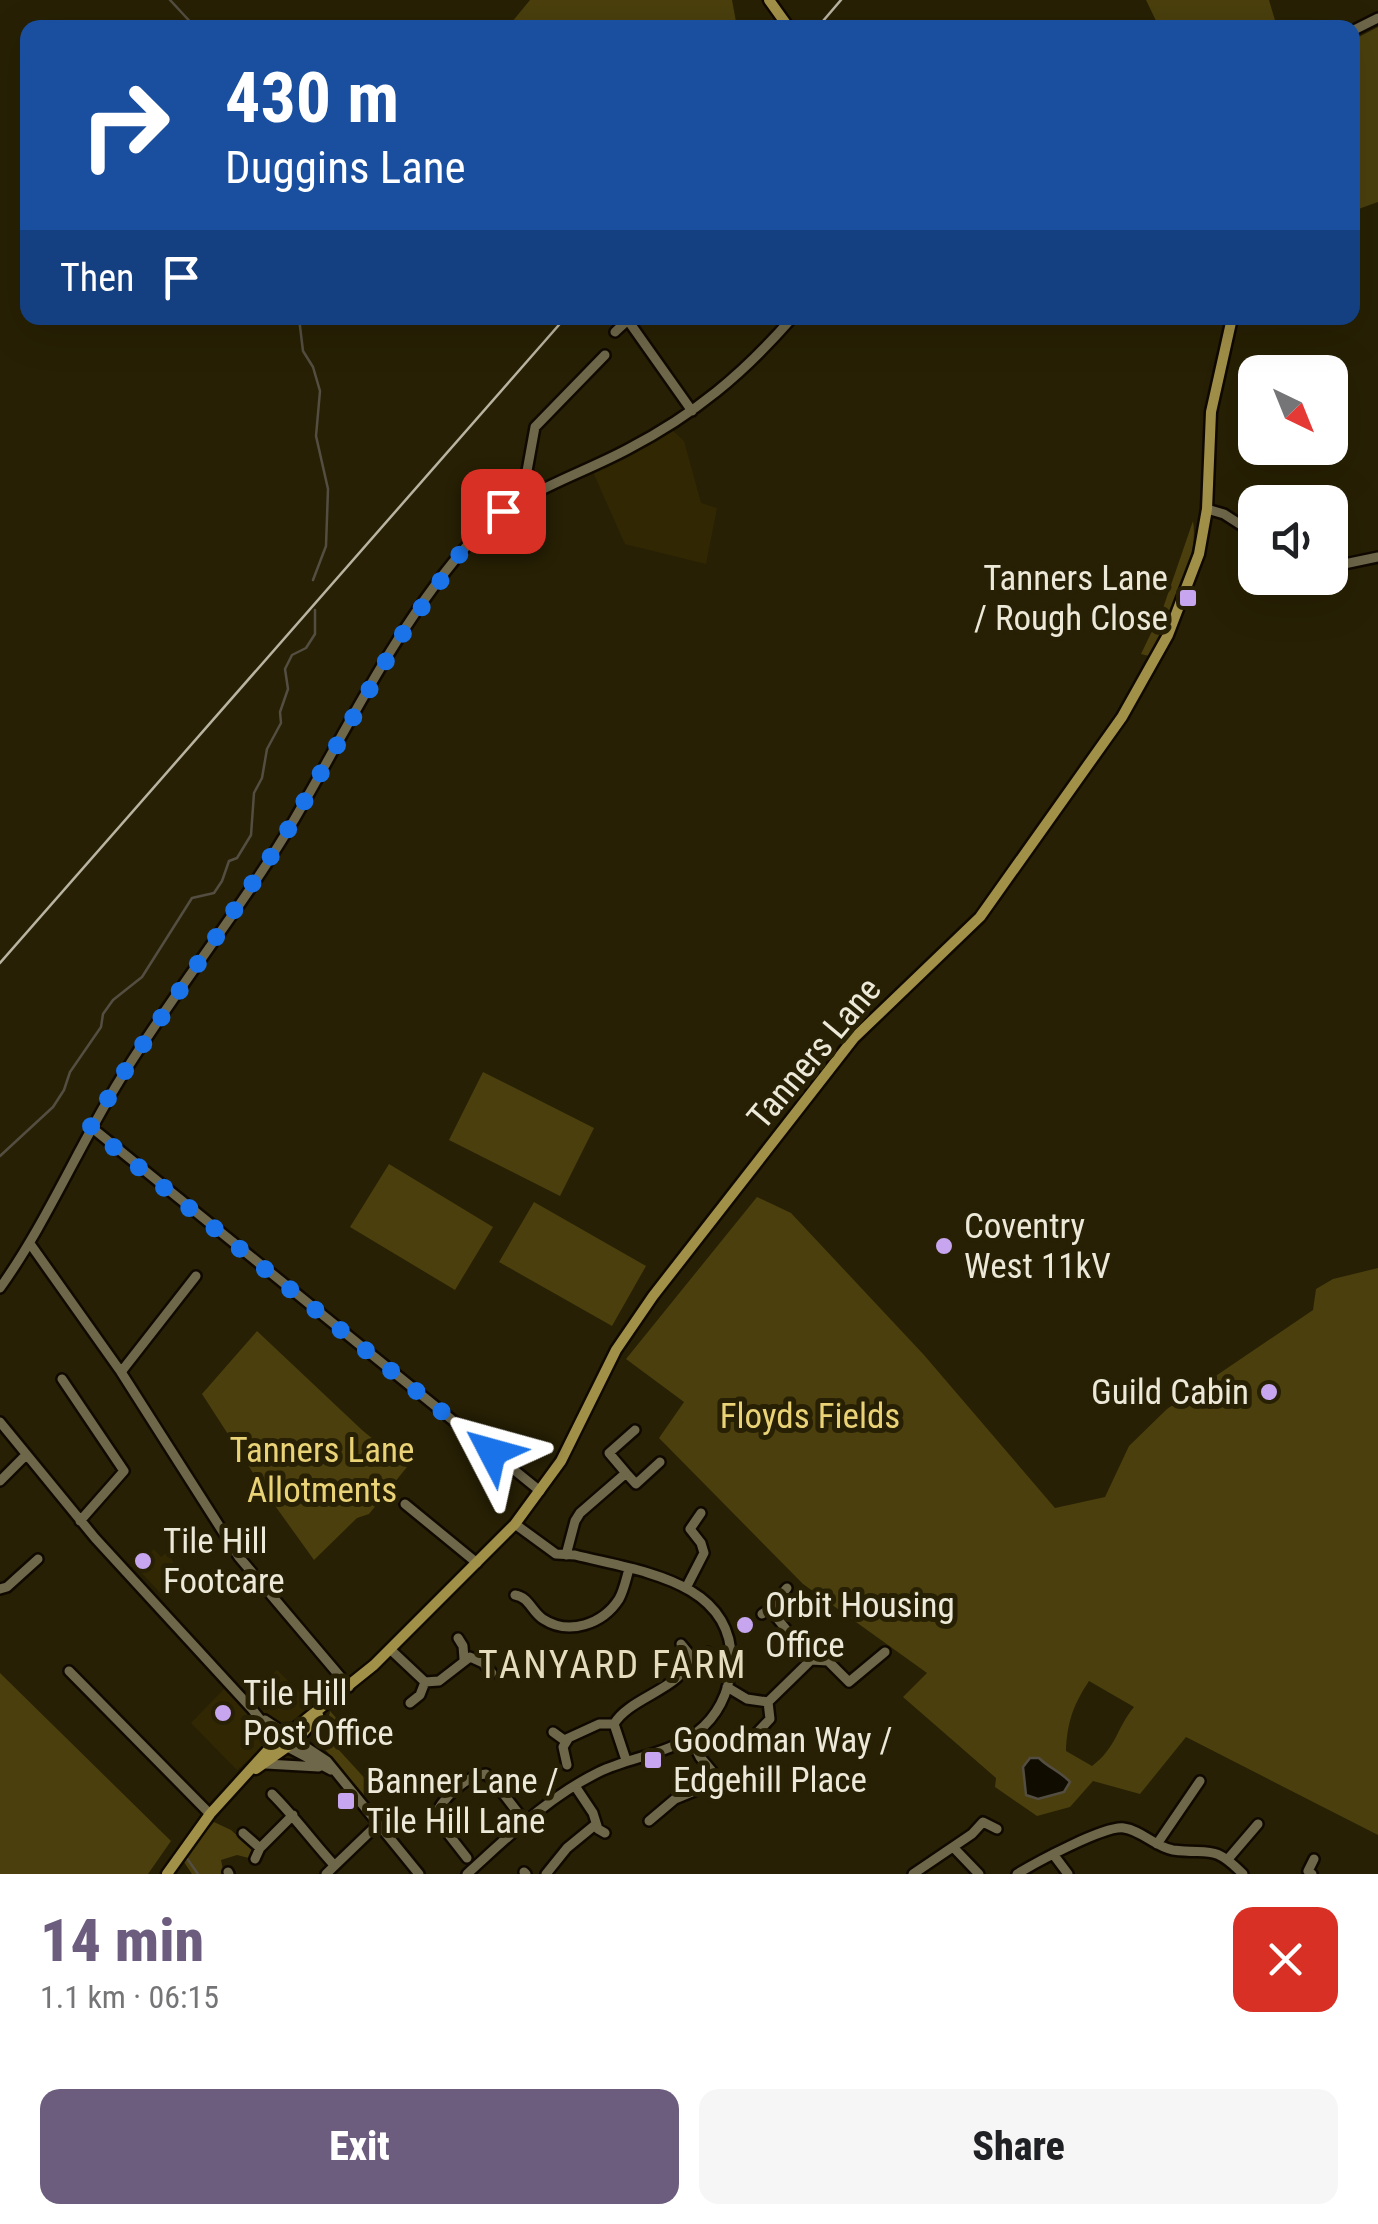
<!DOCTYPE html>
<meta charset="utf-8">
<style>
body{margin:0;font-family:"Roboto Condensed",sans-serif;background:#f6f6f6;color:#202124;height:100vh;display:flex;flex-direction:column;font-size:38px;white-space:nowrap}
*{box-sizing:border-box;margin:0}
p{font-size:32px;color:#757577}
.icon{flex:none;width:55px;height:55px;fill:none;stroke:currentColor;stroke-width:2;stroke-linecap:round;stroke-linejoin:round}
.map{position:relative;height:1874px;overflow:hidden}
.drawer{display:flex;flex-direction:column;background:#fff;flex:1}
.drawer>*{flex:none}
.banner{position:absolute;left:20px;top:20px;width:1340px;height:305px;border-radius:20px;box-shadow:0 10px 40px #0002;background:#1a4fa0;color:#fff;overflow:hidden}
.needle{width:65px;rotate:137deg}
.buttons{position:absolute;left:1238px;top:355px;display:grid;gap:20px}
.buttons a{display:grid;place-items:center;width:110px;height:110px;border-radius:20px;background:#fff;box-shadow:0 10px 40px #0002;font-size:50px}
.pin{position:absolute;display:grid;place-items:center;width:85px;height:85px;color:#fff;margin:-42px;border-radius:20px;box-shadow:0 5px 15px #0006}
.me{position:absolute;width:110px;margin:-55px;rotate:309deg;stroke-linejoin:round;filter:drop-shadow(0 0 8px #0008)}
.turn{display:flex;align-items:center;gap:35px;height:210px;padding:0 40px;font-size:45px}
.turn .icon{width:130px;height:130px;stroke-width:2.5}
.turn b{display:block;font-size:70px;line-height:85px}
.then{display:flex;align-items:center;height:95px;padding:0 40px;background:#0003;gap:20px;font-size:38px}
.round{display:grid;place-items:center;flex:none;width:105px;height:105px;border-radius:20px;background:#f6f6f6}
.headline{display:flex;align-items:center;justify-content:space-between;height:170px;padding:0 40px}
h1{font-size:60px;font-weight:800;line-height:75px;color:#6c5d7f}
.button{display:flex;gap:20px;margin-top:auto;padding:20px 40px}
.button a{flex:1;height:115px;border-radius:20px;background:#6c5d7f;color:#fff;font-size:40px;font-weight:800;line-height:115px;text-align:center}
.button a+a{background:#f6f6f6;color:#202124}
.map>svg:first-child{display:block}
</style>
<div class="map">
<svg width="1378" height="1874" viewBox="0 0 1378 1874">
<rect width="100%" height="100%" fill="#272004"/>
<path fill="#312803" d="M671,429L684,441L701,503L717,508L706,564L625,544L593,472Z
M154,1549L161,1557L167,1552L184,1579L165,1598L136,1567Z
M277,1670L312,1704L237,1770L191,1723L225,1688L242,1703Z"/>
<path fill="#4a3f0d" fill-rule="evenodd" d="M530,0H732L737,27L507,28Z
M1146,0H1269L1277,27H1159Z
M1378,27V202L1353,211V40Z
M1193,521C1200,560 1166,621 1149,656L1141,654L1163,608Z
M483,1072L594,1128L560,1196L449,1140Z
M389,1164L493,1227L455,1290L350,1227Z
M757,1197L791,1213L924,1355L1055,1508L1105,1497L1129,1446L1167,1409L1313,1310L1316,1289L1333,1279L1378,1268V1835L1186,1737L1140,1794L1093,1781L1070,1807L1037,1816L995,1787L996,1778L903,1697L927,1673L803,1584L659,1438L684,1402L626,1359ZM1089,1681L1134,1707C1116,1729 1117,1747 1092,1766L1066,1751C1067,1723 1073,1705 1089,1681Z
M534,1202L646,1266L612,1326L499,1262Z
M257,1331L362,1430L407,1467L369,1514L357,1518L314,1560L268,1496L202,1394Z
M0,1673L171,1841L148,1874H0Z
M330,1711L351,1735L338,1749L370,1784L364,1795L323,1747Z
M214,1822L231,1830L254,1851L249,1858L237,1855L221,1860L224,1874H192L182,1859Z"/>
<path fill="#110c00" stroke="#534e41" stroke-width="2.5" d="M1030,1758H1039C1049,1768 1061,1772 1070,1782L1064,1792L1038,1799L1026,1795L1023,1767Z"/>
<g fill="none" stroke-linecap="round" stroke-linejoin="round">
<path stroke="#534e41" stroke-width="2.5" d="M170,0L196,28
M299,318L303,351L313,367L320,391L316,436L328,489L326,546L313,580
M0,1156L53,1107L64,1090L70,1072L101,1027L103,1014L113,1000L142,977L192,898L214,893L222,881L229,861L237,858L251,835L254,793L262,778L267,749L281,723L280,712L288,689L285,669L292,655L306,648L315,634V610
M186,1857L198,1874"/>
<g stroke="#100900" stroke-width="14">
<path id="minor" d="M1352,31L1378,18
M627,319L692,411
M615,332L630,318
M539,491L527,471L535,427L605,355
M1207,509L1224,514L1255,534
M1330,567L1378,557
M91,1127L540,1491
M31,1245L121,1372L239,1557L349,1687
M0,1288C47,1222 78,1147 121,1078C175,990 241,910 294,820C349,726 398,622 472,540C514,493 574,478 628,449C695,414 742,375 792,318
M121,1372L196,1276
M62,1379L124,1471L80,1521
M0,1422L95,1538L252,1709L278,1742L331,1770
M626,1473L636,1484L660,1462
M0,1481L25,1456
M405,1504L477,1563
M566,1555L575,1521L580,1513L626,1473L609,1453L635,1430
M687,1586L704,1553L701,1543L690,1529L701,1513
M0,1589L7,1587L38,1559
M515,1595C529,1597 532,1612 543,1619C569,1636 603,1624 619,1599C624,1590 626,1579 629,1569
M772,1612L770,1607L787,1588
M762,1614L768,1610L772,1612L811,1660
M458,1638L463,1646L464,1659
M391,1650L425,1682L439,1681L470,1657L483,1663L492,1673
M690,1659L707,1652
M69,1671L210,1814
M727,1687L747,1699L768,1702L811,1660L828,1661L849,1682L885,1652
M410,1703L420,1695L425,1682
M265,1720L327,1761L419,1874
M614,1724L626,1760
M553,1732L564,1740L599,1724H614C630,1696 687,1688 690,1655L681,1644
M738,1735L747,1741L753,1737
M754,1748L753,1737L770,1719L768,1702
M266,1764L319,1767
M567,1765L563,1747L568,1739
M716,1776L729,1785
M575,1786L593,1813L598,1829L605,1833
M272,1794C295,1817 312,1841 334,1865
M649,1821L675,1799L704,1787L716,1776L700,1757L690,1737
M243,1833L260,1848
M1157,1844L1200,1781
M953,1847L979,1874
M1053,1854L1068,1874
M467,1858L435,1817C440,1800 468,1774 486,1774C497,1783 513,1808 525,1821
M255,1859L260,1848L293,1815
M1228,1859L1258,1824
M228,1872L229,1874
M524,1872L526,1874
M326,1874L378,1824
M467,1874C508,1837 548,1797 599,1772C630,1757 670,1754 697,1732C717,1717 729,1693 731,1667C737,1580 637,1571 575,1555L556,1554L515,1524
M546,1874L567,1848L595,1825
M913,1874L972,1834L983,1822L997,1829
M1017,1874C1035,1863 1105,1825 1124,1828C1141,1830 1155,1847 1173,1850C1210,1855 1212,1843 1243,1874
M1312,1874L1308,1871L1314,1859"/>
</g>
<g stroke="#100900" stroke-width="15">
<path id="major" d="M769,0L789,28
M256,1769L297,1740L318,1715
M167,1874L210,1814L268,1750L374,1665L515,1524L561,1461L616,1350L653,1296L854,1038L980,917L1122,717L1168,635L1199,554L1207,509L1211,412L1232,318"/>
</g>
<use href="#minor" stroke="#6e674a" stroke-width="9"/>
<use href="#major" stroke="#a19048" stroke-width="10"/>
<path stroke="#b9b4a1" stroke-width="2.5" d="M817,28L841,0
M0,963L565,318"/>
</g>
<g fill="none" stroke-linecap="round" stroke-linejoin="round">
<path stroke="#1a73e8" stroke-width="18" stroke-dasharray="0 32.4" d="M492,1452L90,1128L123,1074L282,840L397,642L459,555L503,511"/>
</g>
<g fill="#c8a6ef" stroke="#272004" stroke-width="4">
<rect x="1178" y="588" width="20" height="20" rx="5"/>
<circle cx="944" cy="1246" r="10"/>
<circle cx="1269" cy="1392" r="10"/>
<circle cx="143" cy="1561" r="10"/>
<circle cx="745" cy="1625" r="10"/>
<circle cx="223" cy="1713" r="10"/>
<rect x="643" y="1750" width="20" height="20" rx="5"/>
<rect x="336" y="1791" width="20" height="20" rx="5"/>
</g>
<g text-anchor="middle" stroke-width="10" stroke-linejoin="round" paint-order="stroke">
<g font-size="35" fill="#ede9d9" stroke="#272004" text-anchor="start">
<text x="1168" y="590" text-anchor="end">Tanners Lane<tspan x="1168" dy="40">/ Rough Close</tspan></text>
<text x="964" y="1238">Coventry<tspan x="964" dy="40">West 11kV</tspan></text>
<text x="1249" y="1404" text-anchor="end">Guild Cabin</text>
<text x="163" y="1553">Tile Hill<tspan x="163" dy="40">Footcare</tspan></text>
<text x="765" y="1617">Orbit Housing<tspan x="765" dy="40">Office</tspan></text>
<text x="243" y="1705">Tile Hill<tspan x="243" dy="40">Post Office</tspan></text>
<text x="673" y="1752">Goodman Way /<tspan x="673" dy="40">Edgehill Place</tspan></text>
<text x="366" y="1793">Banner Lane /<tspan x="366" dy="40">Tile Hill Lane</tspan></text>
</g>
<g font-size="35" fill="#ede9d9" stroke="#272004">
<text transform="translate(814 1053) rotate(-50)" y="12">Tanners Lane</text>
</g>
<g font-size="35" fill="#ead377" stroke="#272004">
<text x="810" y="1428">Floyds Fields</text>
<text x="322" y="1462">Tanners Lane<tspan x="322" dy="40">Allotments</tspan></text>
</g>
<g font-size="38" letter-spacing="2.5" fill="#e4dcbc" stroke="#272004">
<text x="613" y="1678">TANYARD FARM</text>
</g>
</g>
</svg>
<div class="buttons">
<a><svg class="needle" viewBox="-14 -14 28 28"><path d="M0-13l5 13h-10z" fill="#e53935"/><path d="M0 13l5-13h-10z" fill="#757577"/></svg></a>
<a><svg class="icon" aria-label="sound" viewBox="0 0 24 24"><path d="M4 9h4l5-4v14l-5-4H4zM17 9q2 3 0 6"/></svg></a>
</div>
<div class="pin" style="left:503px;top:511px;background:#d93025"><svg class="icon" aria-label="arrive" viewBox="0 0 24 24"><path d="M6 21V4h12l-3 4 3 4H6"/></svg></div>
<svg class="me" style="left:492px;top:1452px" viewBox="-20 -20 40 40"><path d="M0-17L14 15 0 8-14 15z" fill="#1a73e8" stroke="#fff" stroke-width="4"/></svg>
<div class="banner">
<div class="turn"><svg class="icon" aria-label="right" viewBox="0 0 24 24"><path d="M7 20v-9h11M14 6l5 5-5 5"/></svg><div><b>430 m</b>Duggins Lane</div></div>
<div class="then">Then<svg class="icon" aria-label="arrive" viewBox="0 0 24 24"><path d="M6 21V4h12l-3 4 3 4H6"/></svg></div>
</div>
</div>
<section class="drawer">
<div class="headline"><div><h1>14 min</h1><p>1.1 km · 06:15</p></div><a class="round" style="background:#d93025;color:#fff"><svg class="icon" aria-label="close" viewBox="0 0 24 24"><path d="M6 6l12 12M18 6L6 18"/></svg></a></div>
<div class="button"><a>Exit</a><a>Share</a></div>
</section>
